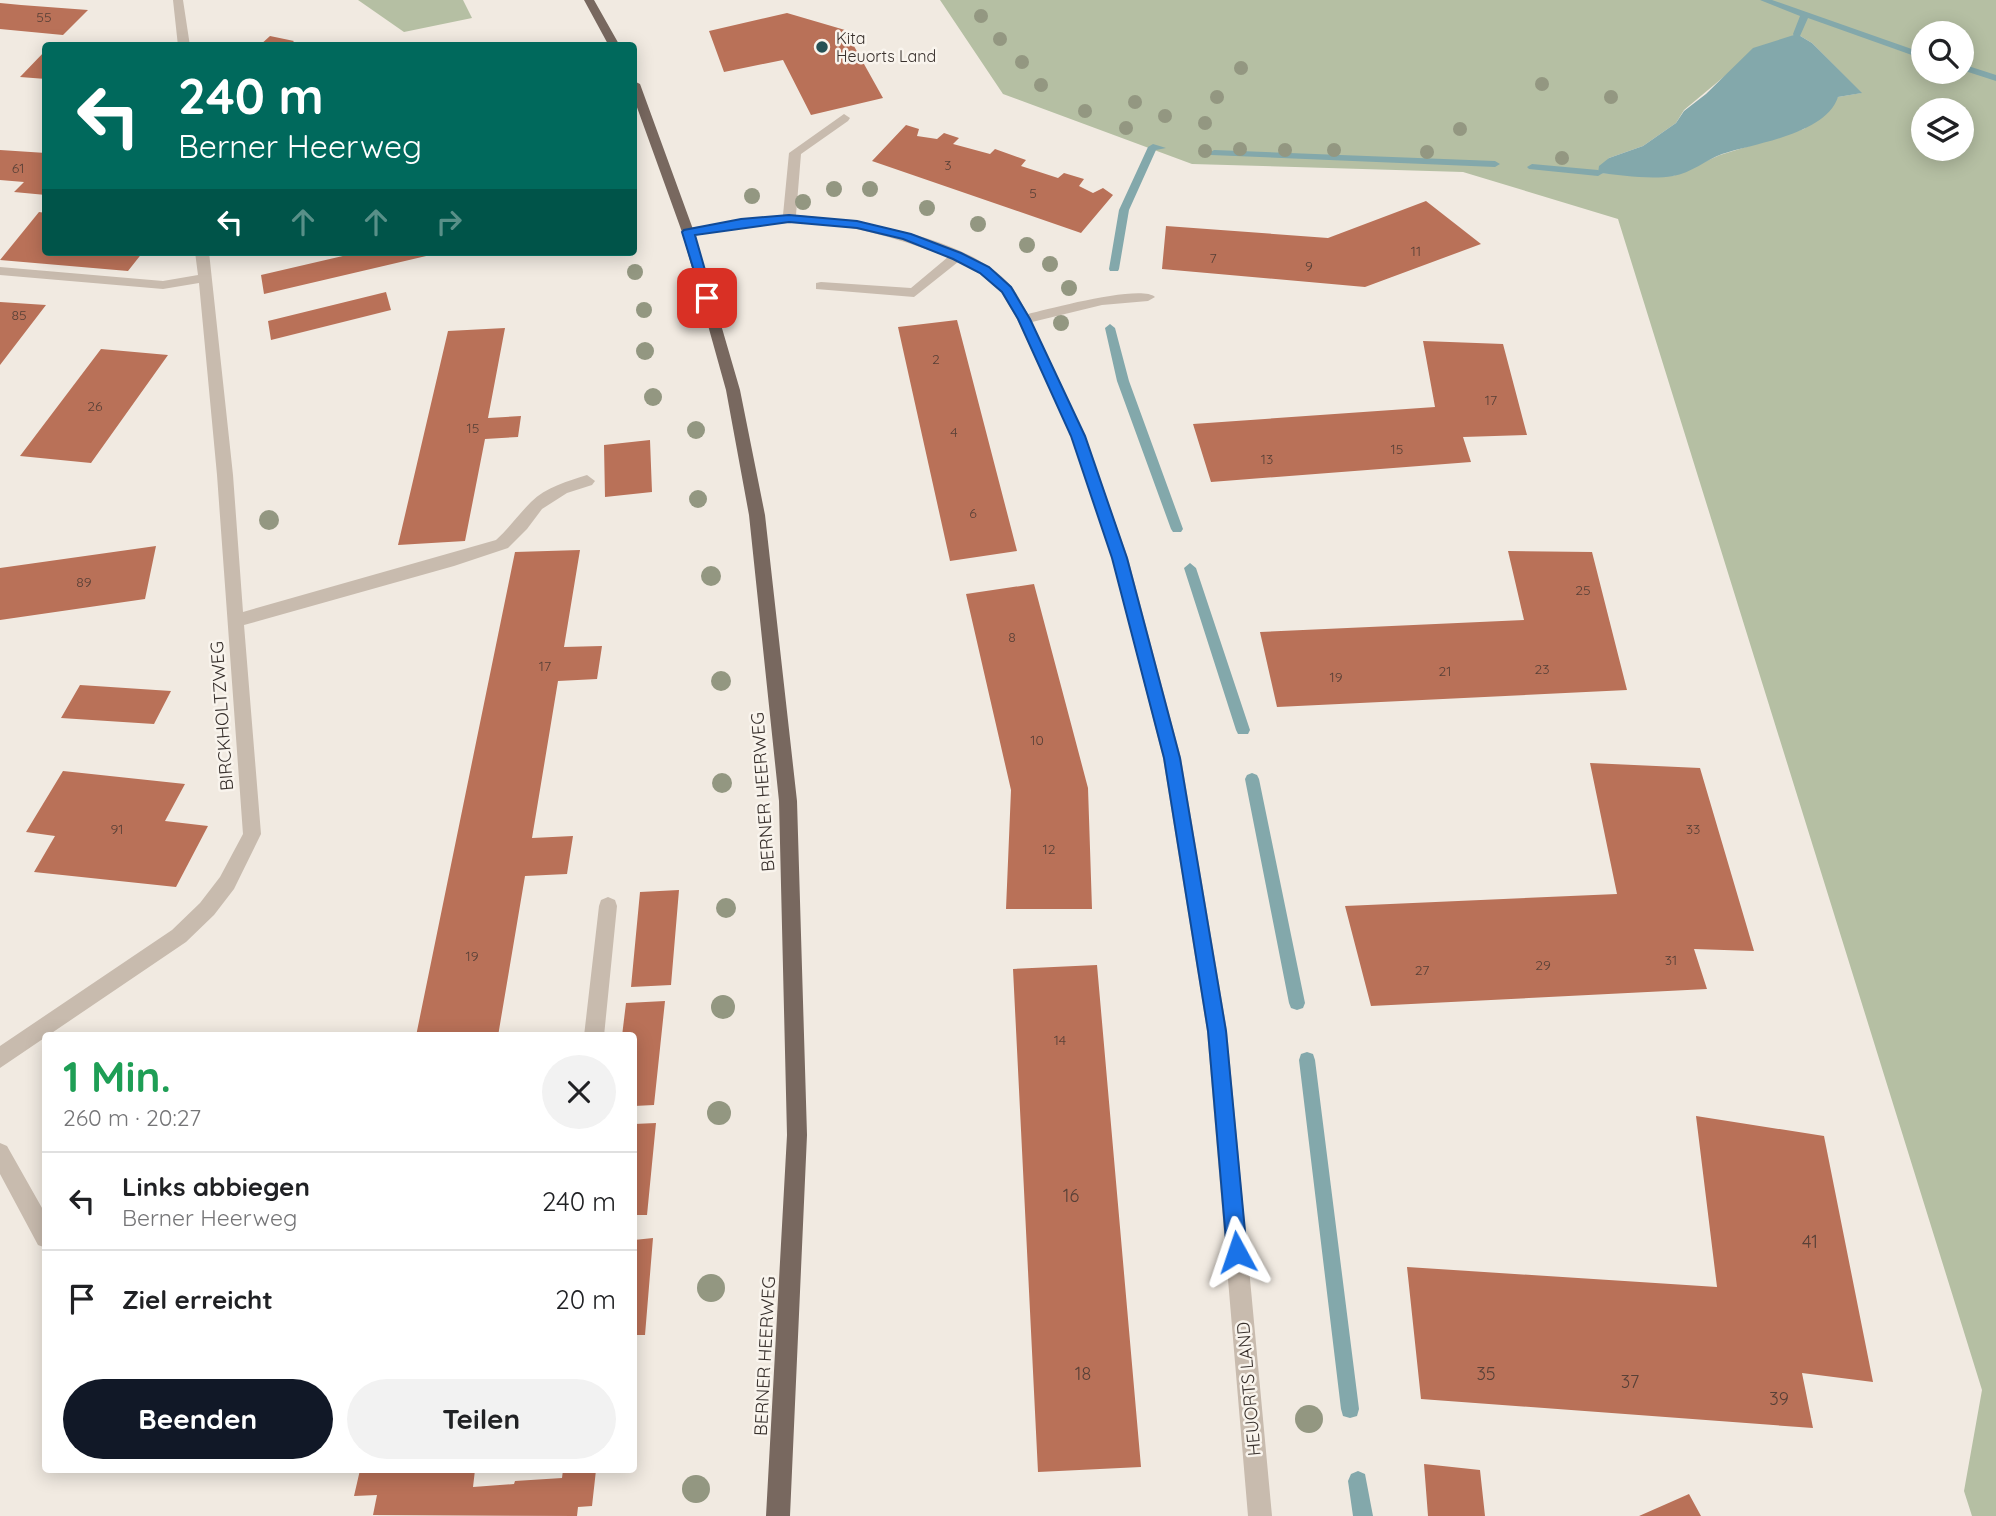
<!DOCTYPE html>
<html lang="de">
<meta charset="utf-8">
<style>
body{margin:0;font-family:Quicksand,sans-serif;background:#f2f2f2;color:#202124;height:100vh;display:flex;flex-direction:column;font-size:26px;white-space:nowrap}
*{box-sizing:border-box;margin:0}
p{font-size:23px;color:#757577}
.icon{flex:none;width:38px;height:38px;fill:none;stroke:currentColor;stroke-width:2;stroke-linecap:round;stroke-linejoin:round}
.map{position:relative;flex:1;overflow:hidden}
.details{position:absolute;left:42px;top:1032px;width:595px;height:441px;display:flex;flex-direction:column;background:#fff;border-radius:7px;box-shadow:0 4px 18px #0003}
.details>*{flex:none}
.guide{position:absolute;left:42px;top:42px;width:595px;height:214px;border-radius:7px;box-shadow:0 4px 18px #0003;background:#00695c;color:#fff;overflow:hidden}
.fabs{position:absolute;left:1911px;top:21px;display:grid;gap:14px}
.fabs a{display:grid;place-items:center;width:63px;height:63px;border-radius:50%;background:#fff;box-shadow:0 4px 18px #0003;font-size:35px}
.pin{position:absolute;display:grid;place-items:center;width:60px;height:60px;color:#fff;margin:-30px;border-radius:14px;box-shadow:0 4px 10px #0006}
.me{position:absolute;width:77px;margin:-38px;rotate:355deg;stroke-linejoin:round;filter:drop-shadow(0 0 5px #0008)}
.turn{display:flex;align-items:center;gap:24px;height:147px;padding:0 21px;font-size:32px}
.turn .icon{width:91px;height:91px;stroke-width:2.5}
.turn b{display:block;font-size:49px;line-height:60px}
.lanes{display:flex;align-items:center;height:66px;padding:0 21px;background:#0003;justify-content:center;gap:35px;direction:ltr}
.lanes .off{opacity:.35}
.round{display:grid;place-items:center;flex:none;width:74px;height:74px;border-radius:37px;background:#f2f2f2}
.headline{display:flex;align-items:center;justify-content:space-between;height:119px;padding:0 21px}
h1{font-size:42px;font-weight:700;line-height:52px;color:#1e9e55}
.cta{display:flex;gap:14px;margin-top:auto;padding:14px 21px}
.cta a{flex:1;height:80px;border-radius:42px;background:#111827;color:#fff;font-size:28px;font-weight:700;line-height:80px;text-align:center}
.cta a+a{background:#f2f2f2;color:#202124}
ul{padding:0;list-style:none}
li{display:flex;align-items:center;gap:21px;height:98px;padding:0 21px;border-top:2px solid #e0e0e0}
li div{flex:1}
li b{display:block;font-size:26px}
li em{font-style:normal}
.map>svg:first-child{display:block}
</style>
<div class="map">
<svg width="1996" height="1516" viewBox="0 0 1996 1516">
<rect width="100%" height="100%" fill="#f1eae1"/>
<path fill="#b5bfa3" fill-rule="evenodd" d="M358,0H463L472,18L404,32Z
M940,0H1996V1516H1972L1964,1491L1982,1390L1618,219L1463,172L1192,164L1003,94ZM1923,33H1962V72H1923ZM1797,34L1812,43L1861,93L1838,97L1804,129L1720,155L1673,176L1598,173L1609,158L1643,146L1676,123L1684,110L1726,75L1778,42ZM1923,110H1962V149H1923Z"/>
<path fill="#83a8ab" d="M1797,34L1812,43L1862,93L1838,97C1826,134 1756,143 1722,154C1706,160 1691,173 1673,176C1650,180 1621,175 1598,173L1599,166L1609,158L1643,146L1676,123L1684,111L1706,94L1753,48Z"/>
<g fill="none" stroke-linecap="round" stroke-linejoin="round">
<path fill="#83a8ab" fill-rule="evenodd" d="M1760,0H1772L1923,53V59L1808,18L1800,36H1794L1793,34L1800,16Z
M1962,64L1996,75V81L1962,70Z
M1153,144L1166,148L1156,150L1129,210L1119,269L1118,271H1110L1109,269L1119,210L1148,147Z
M1214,150L1495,161L1500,164L1495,167L1211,155L1209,153Z
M1532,164L1598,170L1603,173L1598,176L1529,169L1527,167Z
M1110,324L1115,328L1129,381L1183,529L1181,532H1173L1171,529L1117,381L1105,328Z
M1190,563L1196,568L1250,730L1248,734H1238L1236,730L1184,568Z
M1252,773L1257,775L1259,779L1305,1003L1303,1008L1297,1010L1291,1008L1289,1003L1245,779L1247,775Z
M1307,1052L1313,1054L1315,1060L1359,1409L1357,1416L1350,1418L1343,1416L1341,1409L1299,1060L1301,1054Z
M1358,1471L1365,1474L1373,1516H1353L1348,1481L1351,1474Z"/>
</g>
<path fill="#b97158" d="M0,3L21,5L88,10L63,35L0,29Z
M787,13L845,30L883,98L811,115L783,60L724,72L709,31Z
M270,36L294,41L289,46H259Z
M46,50V79L20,77Z
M906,125L919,129L917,136L937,139L944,133L959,138L953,144L990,154L995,149L1026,160L1021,166L1058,178L1064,173L1084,179L1079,186L1093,193L1103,188L1113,195L1081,233L872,161Z
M0,150L46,153V195L14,192L24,182L0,180Z
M1426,201L1481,244L1365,287L1162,269L1166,226L1328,238Z
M39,212L46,213V252H143L128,271L0,260Z
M360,252L439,253L264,294L261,275Z
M386,292L391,310L271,340L268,321Z
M0,302L46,305L0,365Z
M957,320L1017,551L950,561L898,327Z
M505,328L488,418L521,416L518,437L485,439L465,541L398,545L448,331Z
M1423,341L1503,344L1527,435L1463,437L1471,462L1211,482L1193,424L1435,407Z
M101,349L168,355L91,463L20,456Z
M650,440L652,492L605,497L604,445Z
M156,546L145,599L0,620V568Z
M580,550L564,647L602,646L597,679L558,681L532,838L573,836L567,874L525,876L498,1036H416L515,552Z
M1508,551L1592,552L1627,690L1277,707L1260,632L1524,620Z
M1034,584L1088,788L1092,909H1006L1011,790L966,594Z
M80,685L171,691L154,724L61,718Z
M1590,763L1700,768L1754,951L1694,949L1707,989L1371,1006L1345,906L1617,894Z
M63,771L185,784L165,821L208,826L176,887L34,872L55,836L26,832Z
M679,890L671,985L631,987L640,892Z
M1097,965L1141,1467L1038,1472L1013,969Z
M665,1001L654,1105L634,1106V1036H622L626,1003Z
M1696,1116L1824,1136L1873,1382L1802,1373L1813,1428L1421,1399L1407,1267L1717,1287Z
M656,1123L647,1215H634V1124Z
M653,1238L645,1335H634V1240Z
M1424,1464L1480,1470L1485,1516H1428Z
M360,1470H475L473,1487L514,1484L515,1481L562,1478L563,1470H596L592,1506L578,1507L577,1516L373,1515L377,1495L354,1496Z
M1689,1494L1701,1516H1639Z"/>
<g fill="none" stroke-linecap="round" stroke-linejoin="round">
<path fill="#c8bbae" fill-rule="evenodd" d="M173,0H183L190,46H178Z
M844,114L850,118L848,121L801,154L796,215C858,220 968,236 1011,286C1018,294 1022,305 1028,314C1049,309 1141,284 1155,297L1148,301L1102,305L1032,322L1085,436L1128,558L1181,758L1227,1031L1272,1516H1248L1207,1031L1163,758L1112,558L1071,436L1017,319L1001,292L979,273L958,262L914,297L816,289V283L821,282L911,288L948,257C897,238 845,222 790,222C757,222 721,231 688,236L682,232L688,228L783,215L789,153Z
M195,252H209L233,475L243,612L496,540C509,528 519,514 531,502C546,487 568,481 587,475L595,481L592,485L567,493L542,509L527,529L508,548L454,566L244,625L261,834L234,889L214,915L186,942L0,1068V1046L172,930L200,903L220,877L243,834L217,475L199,283L163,289L0,275V267L163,281L198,275Z
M608,897L615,900L617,906L604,1036H584L599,906L601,900Z
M0,1143L7,1146L46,1215V1248L38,1245L0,1174Z"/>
<path fill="#78685f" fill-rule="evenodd" d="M584,0H594L620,46H609Z
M634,81L640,84L694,232L740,390L765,515L797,801L807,1135L790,1516H766L787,1135L779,801L749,515L726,390L682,232L634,99Z"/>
</g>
<g fill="#939781">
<circle cx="981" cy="16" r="7"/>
<circle cx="1000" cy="39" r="7"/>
<circle cx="1022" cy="62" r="7"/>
<circle cx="1241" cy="68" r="7"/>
<circle cx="1542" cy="84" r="7"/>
<circle cx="1041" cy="85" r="7"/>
<circle cx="1217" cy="97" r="7"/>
<circle cx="1611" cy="97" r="7"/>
<circle cx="1135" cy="102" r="7"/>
<circle cx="1085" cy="111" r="7"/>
<circle cx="1165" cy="116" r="7"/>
<circle cx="1205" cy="123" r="7"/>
<circle cx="1126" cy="128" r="7"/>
<circle cx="1460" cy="129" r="7"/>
<circle cx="1240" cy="149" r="7"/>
<circle cx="1285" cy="150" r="7"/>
<circle cx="1334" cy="150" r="7"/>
<circle cx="1205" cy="151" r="7"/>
<circle cx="1427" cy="152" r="7"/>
<circle cx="1562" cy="158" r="7"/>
<circle cx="834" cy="189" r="8"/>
<circle cx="870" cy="189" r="8"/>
<circle cx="752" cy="196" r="8"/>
<circle cx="803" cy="202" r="8"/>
<circle cx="927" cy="208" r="8"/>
<circle cx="978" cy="224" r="8"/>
<circle cx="1027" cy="245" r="8"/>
<circle cx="1050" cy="264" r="8"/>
<circle cx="635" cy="272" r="8"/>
<circle cx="1069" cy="288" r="8"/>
<circle cx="644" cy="310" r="8"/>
<circle cx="1061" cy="323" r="8"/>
<circle cx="645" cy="351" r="9"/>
<circle cx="653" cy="397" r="9"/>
<circle cx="696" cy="430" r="9"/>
<circle cx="698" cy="499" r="9"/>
<circle cx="269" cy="520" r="10"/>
<circle cx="711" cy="576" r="10"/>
<circle cx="721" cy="681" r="10"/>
<circle cx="722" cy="783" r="10"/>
<circle cx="726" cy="908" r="10"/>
<circle cx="723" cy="1007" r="12"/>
<circle cx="719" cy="1113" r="12"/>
<circle cx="711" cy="1288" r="14"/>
<circle cx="1309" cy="1419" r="14"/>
<circle cx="696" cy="1489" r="14"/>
</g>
<path fill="#1a73e8" stroke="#114b97" stroke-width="2" d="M789,215L857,221L911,234L961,253L989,267L1011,287L1030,319L1085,436L1127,558L1180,758L1226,1031L1247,1252L1244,1259L1237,1262L1230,1259L1227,1252L1208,1031L1164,758L1112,558L1071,436L1018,319L1002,292L980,273L953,259L903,239L857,228L789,222L695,235L713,298L707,302L703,300L682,232L684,230L741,219Z"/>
<circle fill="#265155" stroke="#f9f4ed" stroke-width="2.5" cx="822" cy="47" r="7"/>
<g text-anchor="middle" stroke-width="5" stroke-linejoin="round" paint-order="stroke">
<g font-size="14" fill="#584037">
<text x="44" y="22">55</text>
<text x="948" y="170">3</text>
<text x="18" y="173">61</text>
<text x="1033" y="198">5</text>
<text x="1416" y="256">11</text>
<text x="1213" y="263">7</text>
<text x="1309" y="271">9</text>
<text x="19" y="320">85</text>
<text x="936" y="364">2</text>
<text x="1491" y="405">17</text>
<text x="95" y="411">26</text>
<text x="473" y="433">15</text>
<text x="954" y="437">4</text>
<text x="1397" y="454">15</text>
<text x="1267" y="464">13</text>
<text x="973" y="518">6</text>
<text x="84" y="587">89</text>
<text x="1583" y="595">25</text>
<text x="1012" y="642">8</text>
<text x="545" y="671">17</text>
<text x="1542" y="674">23</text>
<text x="1445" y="676">21</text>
<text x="1336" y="682">19</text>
<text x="1037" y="745">10</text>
<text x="117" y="834">91</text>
<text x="1693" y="834">33</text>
<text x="1049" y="854">12</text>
<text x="472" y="961">19</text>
<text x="1671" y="965">31</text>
<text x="1543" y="970">29</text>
<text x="1422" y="975">27</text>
<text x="1060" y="1045">14</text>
</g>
<g font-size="16" fill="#38302c" stroke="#f9f4ed" text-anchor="start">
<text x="836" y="44">Kita<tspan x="836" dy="18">Heuorts Land</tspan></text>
</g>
<g font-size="18" fill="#38302c" stroke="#f9f4ed">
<text transform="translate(222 716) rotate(-94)" y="6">BIRCKHOLTZWEG</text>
<text transform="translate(763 792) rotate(-94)" y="6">BERNER HEERWEG</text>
<text transform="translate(765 1356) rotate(-87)" y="6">BERNER HEERWEG</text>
<text transform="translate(1249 1389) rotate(-95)" y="6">HEUORTS LAND</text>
</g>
<g font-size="18" fill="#584037">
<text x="1071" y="1202">16</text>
<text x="1810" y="1248">41</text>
<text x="1083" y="1380">18</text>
<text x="1486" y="1380">35</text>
<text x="1630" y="1388">37</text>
<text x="1779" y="1405">39</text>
</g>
</g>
</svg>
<div class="fabs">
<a><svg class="icon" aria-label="search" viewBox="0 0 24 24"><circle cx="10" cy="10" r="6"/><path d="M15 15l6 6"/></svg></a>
<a><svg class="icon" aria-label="layers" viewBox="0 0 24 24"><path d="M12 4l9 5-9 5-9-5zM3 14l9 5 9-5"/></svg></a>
</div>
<div class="pin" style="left:707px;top:298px;background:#d93025"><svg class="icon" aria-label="arrive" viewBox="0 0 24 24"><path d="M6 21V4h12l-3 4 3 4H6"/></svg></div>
<svg class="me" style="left:1237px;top:1252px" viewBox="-20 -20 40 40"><path d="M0-17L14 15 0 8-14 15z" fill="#1a73e8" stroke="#fff" stroke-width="4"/></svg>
<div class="guide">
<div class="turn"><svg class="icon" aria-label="left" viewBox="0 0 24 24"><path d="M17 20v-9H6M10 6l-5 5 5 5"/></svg><div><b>240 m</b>Berner Heerweg</div></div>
<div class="lanes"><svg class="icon" aria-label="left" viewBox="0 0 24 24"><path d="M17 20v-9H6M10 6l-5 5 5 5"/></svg><svg class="icon off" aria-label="ahead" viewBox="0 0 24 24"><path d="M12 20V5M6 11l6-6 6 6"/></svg><svg class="icon off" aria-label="ahead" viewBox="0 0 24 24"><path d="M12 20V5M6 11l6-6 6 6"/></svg><svg class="icon off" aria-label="right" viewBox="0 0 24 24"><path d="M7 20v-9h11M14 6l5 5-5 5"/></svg></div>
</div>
<section class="details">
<div class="headline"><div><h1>1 Min.</h1><p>260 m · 20:27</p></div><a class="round"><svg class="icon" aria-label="close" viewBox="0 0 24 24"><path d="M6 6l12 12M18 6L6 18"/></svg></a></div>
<ul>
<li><svg class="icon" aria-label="left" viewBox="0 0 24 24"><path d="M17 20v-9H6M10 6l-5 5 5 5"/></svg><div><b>Links abbiegen</b><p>Berner Heerweg</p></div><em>240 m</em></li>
<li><svg class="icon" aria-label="arrive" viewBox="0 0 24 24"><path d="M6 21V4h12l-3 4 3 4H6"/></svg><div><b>Ziel erreicht</b></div><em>20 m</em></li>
</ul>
<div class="cta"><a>Beenden</a><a>Teilen</a></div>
</section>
</div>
